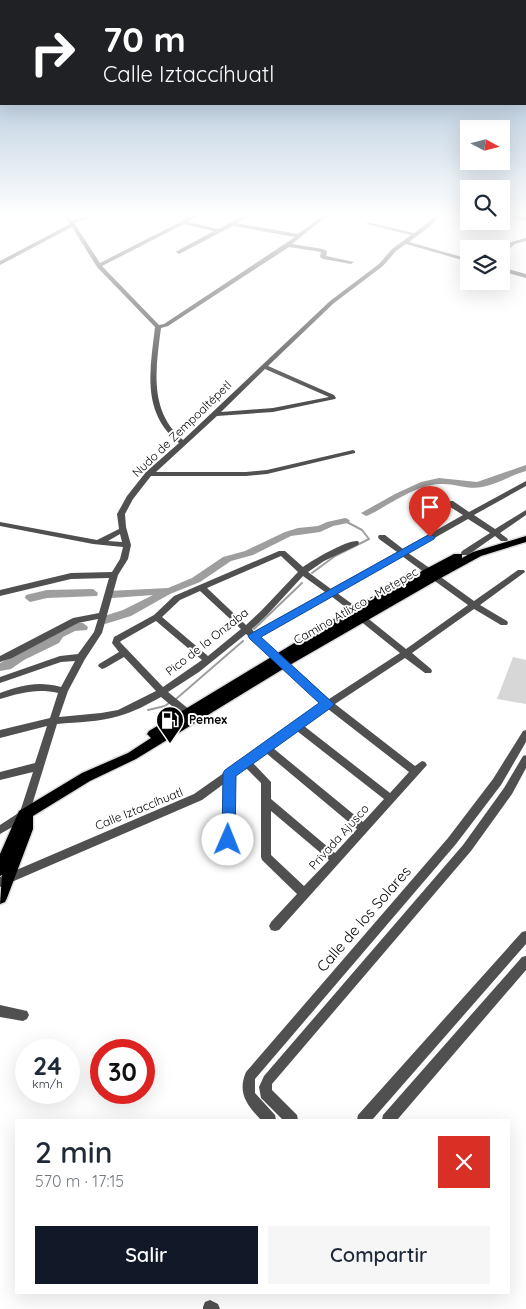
<!DOCTYPE html>
<html lang="es">
<meta charset="utf-8">
<style>
body{margin:0;font-family:Quicksand,sans-serif;background:#f6f6f7;color:#1f2937;height:100vh;display:flex;flex-direction:column;font-size:19px;white-space:nowrap}
*{box-sizing:border-box;margin:0}
p{font-size:16px;color:#747a83}
.icon{flex:none;width:28px;height:28px;fill:none;stroke:currentColor;stroke-width:2;stroke-linecap:round;stroke-linejoin:round}
.map{position:relative;flex:1;overflow:hidden}
.details{position:absolute;left:15px;top:1119px;width:495px;height:175px;display:flex;flex-direction:column;background:#fff;border-radius:0px;box-shadow:0 5px 20px #0002}
.details>*{flex:none}
.banner{position:absolute;left:0px;top:0px;width:526px;height:105px;box-shadow:0 5px 20px #0002;background:#202124;color:#fff;overflow:hidden}
.needle{width:32px;rotate:97deg}
.controls{position:absolute;left:460px;top:120px;display:grid;gap:10px}
.controls a{display:grid;place-items:center;width:50px;height:50px;border-radius:0px;background:#fff;box-shadow:0 5px 20px #0002;font-size:25px}
.speed{position:absolute;left:15px;top:1039px;display:flex;gap:10px;font-size:25px;font-weight:700;text-align:center}
.speed>*{display:grid;place-content:center;width:65px;height:65px;border-radius:50%;background:#fff;box-shadow:0 5px 20px #0002;line-height:1}
.speed small{font-size:12px;font-weight:400}
.speed .limit{border:8px solid #d22;background:#fff;color:#111}
.pin{position:absolute;display:grid;place-items:center;width:42px;height:42px;color:#fff;margin:-51px -21px;border-radius:50% 50% 50% 0;rotate:-45deg;box-shadow:0 0 5px #0007}
.pin .icon{rotate:45deg}
.me{position:absolute;width:55px;margin:-28px;rotate:1deg;stroke-linejoin:round;filter:drop-shadow(0 0 4px #0008)}
.turn{display:flex;align-items:center;gap:18px;height:105px;padding:0 20px;font-size:22px}
.turn .icon{width:65px;height:65px;stroke-width:2.5}
.turn b{display:block;font-size:35px;line-height:42px}
.round{display:grid;place-items:center;flex:none;width:52px;height:52px;border-radius:0px;background:#f6f6f7}
.overview{display:flex;align-items:center;justify-content:space-between;height:85px;padding:0 20px}
h1{font-size:30px;font-weight:600;line-height:38px}
.primary-button{display:flex;gap:10px;margin-top:auto;padding:10px 20px}
.primary-button a{flex:1;height:58px;border-radius:0px;background:#111827;color:#fff;font-size:20px;font-weight:600;line-height:58px;text-align:center}
.primary-button a+a{background:#f6f6f7;color:#1f2937}
.map>svg:first-child{display:block}
</style>
<div class="map">
<svg width="526" height="1309" viewBox="0 0 526 1309">
<rect width="100%" height="100%" fill="#fff"/>
<path fill="#d7d7d7" d="M513,657L526,660V704L497,699Z"/>
<g fill="none" stroke-linecap="round" stroke-linejoin="round">
<path stroke="#9e9e9e" stroke-width="2" d="M312,573L335,556L369,539L362,530L345,521
M254,629L302,583
M176,699L243,641
M148,710L165,706L169,703"/>
<path fill="#9e9e9e" fill-rule="evenodd" d="M526,465V471C511,475 498,484 482,487C468,490 455,483 440,484C415,485 391,504 369,515L366,516L361,513L395,494L421,482L439,478L477,482Z
M345,518L348,519L350,521L348,523L333,526L320,532L291,536L253,555L231,561L200,582L170,594L131,616L105,624L100,620L101,617L123,610L153,595L112,598L107,594L108,591L168,588L192,578L223,557L245,551L285,532L298,528L318,526L327,522Z
M93,589L98,593L97,596L47,598L30,602L25,598L26,595L47,590Z
M73,623H83L88,627L87,630L75,631L63,637L59,643L24,660L11,669L0,671V663L51,637L55,631Z"/>
<g stroke="#dbdbdb" stroke-width="3">
<path id="major" d="M504,216H526V220Z
M526,536V542L481,556L439,579L288,666L136,759L90,781L33,816V829L7,898L5,902L0,904L2,875L0,876V854L19,811L82,773L128,753L151,738L147,734L149,731L352,608L454,554H462V558L473,552Z"/>
</g>
<path fill="#505050" fill-rule="evenodd" d="M65,216H69L72,221L87,216H94L74,223L100,263L186,219L173,216H197L188,222L218,229L243,216H249L237,223L298,234L322,216H327L292,244L323,249L327,251L326,256L354,262L351,264L323,259L320,257L321,252L289,247L168,326L161,328C156,367 148,411 183,440L330,301L379,264L392,249L411,235L367,224V222L414,233L429,222L434,216H438L433,224L409,242L469,259V262L406,244L396,251L383,266L334,303L268,366L334,395L336,398L335,399L273,412L217,416L156,472H246L267,470L353,450L355,451V453L267,474L246,476H151L133,499L125,514L126,527L131,545L128,559L118,575L102,633L85,659L68,691L59,717L101,713L118,710L156,691L124,657L105,668L102,669L98,666L99,664L119,652L112,643L114,637L154,615L174,596L279,551H285L303,567C313,560 346,540 358,541L359,543L358,545L324,561L308,572L331,589L397,552L379,539L378,537L379,535H385L403,549L463,515L447,505V501H453L469,512L526,481V486L474,515L495,529L526,510V515L500,533L508,539L507,541H501L495,536L468,555H462L461,553L462,551L490,533L468,519L408,553L431,569L432,571L431,573H425L402,556L337,593L359,609L360,611L359,613H353L331,596L260,637L329,699L400,653L359,620L358,618L359,616H365L406,649L468,605L432,579L431,577L432,575H438L474,601L518,570H524L525,572L480,605L507,621L508,623L507,625H501L474,609L412,653L431,669L432,671L431,673H425L405,658L335,704L415,766L422,761L425,762L427,765L279,930L275,931L271,930L269,926L271,922L297,894L262,860L261,857V783L246,768L235,776L234,839L241,851L240,854L236,856L232,854L224,840L225,783L202,800L0,887V877L194,794L322,704L246,634L199,672L168,692L196,715L198,718L196,721H190L161,697C148,704 134,712 119,716C99,722 78,722 57,724L28,818L0,834V825L20,812L33,772L0,780V772L35,763L47,726L0,738V730L50,718L58,693C37,688 20,693 0,699V693C23,685 37,681 61,687L75,661L61,662L0,683V677L60,656L78,654L94,632L98,619L78,623L12,658L0,662V656L73,618L99,613L109,578L71,579L0,596V590L71,573L112,572L120,559L123,547L93,544L0,526V522L97,540L119,529L117,514L127,496L146,472L179,443C141,412 150,370 155,327L97,267L72,227L0,265V261L70,224ZM184,224L214,231L177,251L176,252L179,254L233,226L295,237L164,324L159,325L102,266ZM265,369L329,397L273,408L221,412ZM120,534L122,542L108,541ZM281,556L298,572L261,611L246,625L207,588ZM303,576L325,592L254,632L252,629L267,615ZM200,591L241,629L208,656L162,617L180,600ZM156,621L202,660L163,687L120,642L121,641ZM328,709L409,772L390,793L304,726ZM297,731L384,799L363,822L273,748ZM266,753L357,829L335,853L271,799V782L253,763ZM271,811L329,860L304,886L271,855Z
M526,238V241L515,244L501,255V251L511,242Z
M501,267L526,274V278L501,271Z
M526,730V742L501,785L456,844L255,1079V1093L275,1115L276,1120H261C247,1105 237,1093 246,1072L448,838L493,779L523,731Z
M526,755V768L512,794L471,851L272,1084V1090L297,1115L298,1120H283L261,1098L259,1087L264,1076L463,845L504,788L523,756Z
M526,931V944L372,1120H357L358,1115L522,932Z
M526,956V970L397,1120H382L383,1115L522,957Z
M0,1005L27,1011L29,1015L27,1019L23,1021L0,1017Z
M210,1300L218,1304L220,1309H203V1307L205,1302Z"/>
<use href="#major" fill="#000" fill-rule="evenodd"/>
</g>
<linearGradient id="sky" x2="0" y2="1"><stop stop-color="#8aabca"/><stop offset="0.54" stop-color="#fff"/><stop offset="1" stop-color="#fff" stop-opacity="0"/></linearGradient>
<rect width="526" height="399" fill="url(#sky)"/>
<path fill="#1a73e8" stroke="#114b97" d="M430,534L435,537L434,539L261,637L334,704L332,707L236,776L235,840L233,844L228,846L224,844L222,840L223,773L225,770L319,703L250,639L248,636L250,634Z"/>
<defs>
<g id="fuel-pin" transform="scale(1.4375)"><path d="M0 17L-7.5 6A9.5 9.5 0 1 1 7.5 6Z" fill="#000" stroke="#fff"/><path d="M-5.5-6h7V0h2V4h1.3V-2.5L3-4.5l.8-.8L6-3V5H2.5V1h-1V6h-7ZM-4.2-4.7v3.2H.2V-4.7Z" fill="#fff"/></g>
</defs>
<g fill-rule="evenodd">
<use href="#fuel-pin" x="170" y="720"/>
</g>
<g text-anchor="middle" stroke-width="4" stroke-linejoin="round" paint-order="stroke">
<g font-size="12" fill="#000" stroke="#fff">
<text transform="translate(182 429) rotate(-44)" y="4">Nudo de Zempoaltépetl</text>
<text transform="translate(356 606) rotate(-30)" y="4">Camino Atlixco - Metepec</text>
<text transform="translate(207 642) rotate(-38)" y="4">Pico de la Onzaba</text>
<text transform="translate(139 809) rotate(-22)" y="4">Calle Iztaccíhuatl</text>
<text transform="translate(339 837) rotate(-48)" y="4">Privada Ajusco</text>
</g>
<g font-size="12" font-weight="bold" fill="#000" stroke="#fff" text-anchor="start">
<text x="189" y="724">Pemex</text>
</g>
<g font-size="15" fill="#000" stroke="#fff">
<text transform="translate(364 919) rotate(-49)" y="5">Calle de los Solares</text>
</g>
</g>
</svg>
<div class="controls">
<a><svg class="needle" viewBox="-14 -14 28 28"><path d="M0-13l5 13h-10z" fill="#e53935"/><path d="M0 13l5-13h-10z" fill="#747a83"/></svg></a>
<a><svg class="icon" aria-label="search" viewBox="0 0 24 24"><circle cx="10" cy="10" r="6"/><path d="M15 15l6 6"/></svg></a>
<a><svg class="icon" aria-label="layers" viewBox="0 0 24 24"><path d="M12 4l9 5-9 5-9-5zM3 14l9 5 9-5"/></svg></a>
</div>
<div class="speed"><div>24<small>km/h</small></div><div class="limit">30</div></div>
<div class="pin" style="left:430px;top:537px;background:#d93025"><svg class="icon" aria-label="arrive" viewBox="0 0 24 24"><path d="M6 21V4h12l-3 4 3 4H6"/></svg></div>
<svg class="me" style="left:228px;top:840px" viewBox="-20 -20 40 40"><circle r="19" fill="#fff"/><path d="M0-13L10 11 0 6-10 11z" fill="#1a73e8"/></svg>
<div class="banner">
<div class="turn"><svg class="icon" aria-label="right" viewBox="0 0 24 24"><path d="M7 20v-9h11M14 6l5 5-5 5"/></svg><div><b>70 m</b>Calle Iztaccíhuatl</div></div>
</div>
<section class="details">
<div class="overview"><div><h1>2 min</h1><p>570 m · 17:15</p></div><a class="round" style="background:#d93025;color:#fff"><svg class="icon" aria-label="close" viewBox="0 0 24 24"><path d="M6 6l12 12M18 6L6 18"/></svg></a></div>
<div class="primary-button"><a>Salir</a><a>Compartir</a></div>
</section>
</div>
